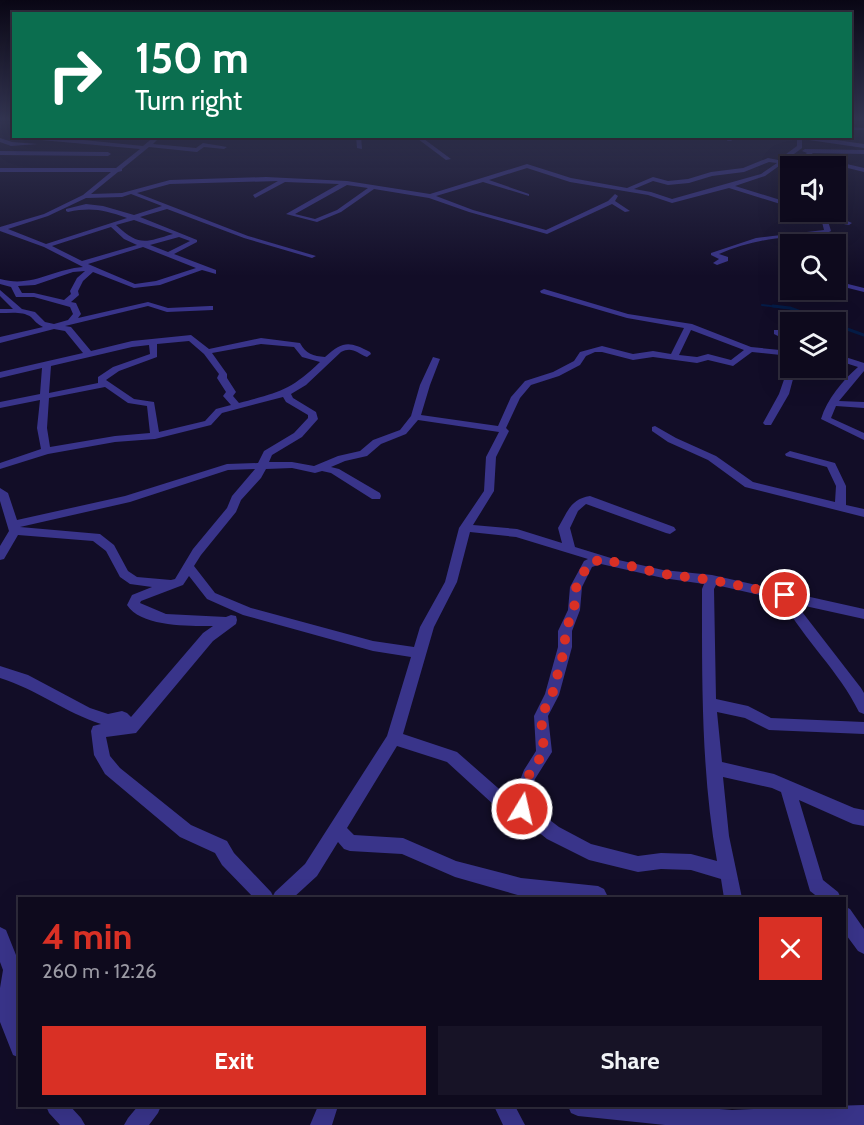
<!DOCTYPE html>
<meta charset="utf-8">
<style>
body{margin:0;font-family:Cabin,sans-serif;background:#171326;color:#f1f3f6;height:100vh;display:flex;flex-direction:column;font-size:22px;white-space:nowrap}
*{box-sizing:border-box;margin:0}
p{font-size:20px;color:#9b9aa4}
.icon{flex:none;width:33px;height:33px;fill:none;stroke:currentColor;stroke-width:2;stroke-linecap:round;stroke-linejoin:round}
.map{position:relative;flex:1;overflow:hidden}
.details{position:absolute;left:18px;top:897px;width:828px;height:210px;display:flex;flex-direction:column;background:#0e0a1d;border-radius:0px;box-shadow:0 6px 24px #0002,0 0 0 2px #2e2b3b}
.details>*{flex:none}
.top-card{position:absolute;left:12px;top:12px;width:840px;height:126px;border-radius:0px;box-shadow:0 6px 24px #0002,0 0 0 2px #2e2b3b;background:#0b6e4f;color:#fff;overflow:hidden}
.controls{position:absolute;left:780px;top:156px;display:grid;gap:12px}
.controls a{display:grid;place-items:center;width:66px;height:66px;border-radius:0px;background:#0e0a1d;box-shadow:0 6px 24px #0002,0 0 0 2px #2e2b3b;font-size:30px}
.pin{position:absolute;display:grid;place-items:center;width:51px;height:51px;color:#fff;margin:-26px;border:3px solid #fff;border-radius:50%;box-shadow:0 2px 6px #0007}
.me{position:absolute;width:66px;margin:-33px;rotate:9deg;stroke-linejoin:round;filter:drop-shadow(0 0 4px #0008)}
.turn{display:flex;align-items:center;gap:21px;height:126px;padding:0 24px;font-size:27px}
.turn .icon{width:78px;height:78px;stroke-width:2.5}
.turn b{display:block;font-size:42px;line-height:51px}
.round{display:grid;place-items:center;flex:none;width:63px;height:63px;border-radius:0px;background:#171326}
.head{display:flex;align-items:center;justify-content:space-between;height:102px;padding:0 24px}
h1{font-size:36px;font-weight:800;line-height:45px;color:#d93025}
.action{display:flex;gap:12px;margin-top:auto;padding:12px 24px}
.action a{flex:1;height:69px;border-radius:0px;background:#d93025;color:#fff;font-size:24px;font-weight:800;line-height:69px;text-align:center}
.action a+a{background:#171326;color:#f1f3f6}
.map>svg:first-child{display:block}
</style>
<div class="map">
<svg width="864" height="1125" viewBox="0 0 864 1125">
<rect width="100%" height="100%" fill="#120d27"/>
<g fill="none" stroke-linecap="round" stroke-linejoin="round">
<path stroke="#051c47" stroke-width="2" d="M762,305L787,308"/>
<path stroke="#051c47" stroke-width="3" d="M773,306L790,308L828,322
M836,325L864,335"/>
<path fill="#39348a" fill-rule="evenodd" d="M850,127L864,128V130H850Z
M44,136L143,146L155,136H161L153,144L196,148L203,143L227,147L224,149L204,147L197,152L149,147L122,169V171L118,172L91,194L122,193L170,180L266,177L347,181L430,194L527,164L571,178L627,188L653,177L668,181L688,179L711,172L743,168L768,158L778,160L797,146V138L792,136H808L864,144V148L802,139V148L782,163L796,161L807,153L802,151L805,149L864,150V154L813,153L800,163L779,166L765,176L735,186L790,203V207L729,188L672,203L648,195L570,182L527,168L489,180L529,194V196L483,182L436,196L473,210L546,230L608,201L615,194L618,196L615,201L630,211L625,212L612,204L547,234L469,212L429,198L374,189L341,212L317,222L286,214L339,184L285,182L255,198L253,195L278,181L170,184L137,193L248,236L316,256L312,258L244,238L167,209L140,217L197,240V242L174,254L216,270V274L202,270L160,285L134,288L93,272L83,281L78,291L79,295L71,302L76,303L81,314L78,318L148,302L168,308L210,306H213V310L167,312L148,306L65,326L71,327L91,351L132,341L191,335L209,349L261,338L300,343C306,354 313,356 325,357C343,341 349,341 370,352L371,354L367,357C357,353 352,346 341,352L306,385L291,394L293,398L316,412L318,419L302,437L272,455L269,462H292L314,466L338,456L360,451L373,440L400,430L411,416L420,385L433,357L440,359L430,385L421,415L498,426L511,397L525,381L553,372L574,361L580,352L602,346L633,354L653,351L671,354L684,328L627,318L541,293L540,291L544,289L628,314L692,324L751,347L790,351V356L752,352L733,366L708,360L697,363L653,357L633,360L602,352H595L586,356L580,365L559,376L531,385L520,398L506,428L509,431L496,457L494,491L473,525L517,529L562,543L558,528C567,513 570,499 590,496L674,527L676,530L670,534L666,533L586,504L578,511L570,528L575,547L614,559L663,570L712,575L864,609V619L796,604L861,688L864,693V714L859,712C839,671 804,640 782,600L716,585L714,589L716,699L748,706L771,718L864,722V734L769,730L745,718L717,712L722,762L774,774L854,808L864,810V826L853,824L799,800L823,880L838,892L841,898H819L810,891L781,792L772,788L723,777L729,836L742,898H724L721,879L691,870L661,869L638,872L589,860L547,839L516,814L494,805L447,762L397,746L347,828L354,835L403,838L456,861L521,878L598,886L604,889L607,895L605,898H548L521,896L455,877L402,854L350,851L344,849L338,842L317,876L293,898H254L222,865L215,853L180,837L105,774L94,755L91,731L93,726L101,724C66,713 36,689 0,678V666L28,675L90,708L108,714L122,711L127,713L131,717L203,633L213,626C189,626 141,627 127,605L132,595L152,587L130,584L120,577L106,551L93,541L18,535L4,559L0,560V546L9,531L0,501V488L8,493L17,520L125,496L227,464L258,463L264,451L294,433L308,418V415L286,402L283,397L222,413L211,425L155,439L115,442L48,454L0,469V463L41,449L37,428L40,400L0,408V402L40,394L42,368L0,378V372L83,353L65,331L54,329L0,343V337L43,327C37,324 35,321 31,317C23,311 10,313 0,313V309H13L0,296V290L22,309L35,312L45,322L54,324L68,320L73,314L70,307L34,297H16L11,287L0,284V279C32,288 53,269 83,267L44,247L0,231V227L44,214L83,195L111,172H0V168H116L140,149L41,140ZM769,162L777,163L761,174L672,199L651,192L634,189L653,181L668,185L689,183L712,176L744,172ZM347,185L368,188L337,210L315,219L295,214ZM131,194L162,206L134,215L103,206L86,204L66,209V211L68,212C92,207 104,210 127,218L46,244L8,229L48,216L86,198L122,197ZM134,220L173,234C145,242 140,247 116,225ZM111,227L124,239L137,245L82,261L52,246ZM179,237L190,241L168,252L150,245ZM143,247L196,268L156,281L135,284L88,264ZM85,271L77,278L70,291L71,294L64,300L34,293H22L18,286L35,285L73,272ZM691,330L744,350L731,360L708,354L697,357L679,355ZM189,341L204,354L219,374L217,378L226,392L223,396L231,405L216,409L205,421L159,432L154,402L134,399L106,380L119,371L157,357V344ZM261,344L294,347L302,357L320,362C290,391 279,392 239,403L233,396L236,392L227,378V374L212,353ZM149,345L150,354L113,367L98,377V383L49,393L51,366L132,347ZM105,387L128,403L147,406L150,433L115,436L50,447L47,428L49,398ZM418,420L499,432L486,457L484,491L459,528L445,582L420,627L414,647L373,641L251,608L215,593L194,566L201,555L236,512L241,500L261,478L266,469L292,468L315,473L322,471L331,473L372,499H380L381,496L380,493L339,469L331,467L345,461L367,456L381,444L406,434ZM255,469L232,496L227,508L193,549L175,579L171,580L137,577L128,571L114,545L100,534L20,527L130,502L228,470ZM470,532L516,537L588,559L584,561L570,587L568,610L558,631V647L545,694L534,716L536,751L524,770L513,798L506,795L457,752L403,734L434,627L457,582ZM601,564L663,578L704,584L702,589C702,679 701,772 717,861L691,854L661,853L638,856L591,844L559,827L530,805L529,795L535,779L552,752L548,716L559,695L572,647V631L580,610L582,587L592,567ZM189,576L207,599L243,615L373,651L411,657L387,736L305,864L275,892L273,896L271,892L234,853L227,841L191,825L120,768L110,756L106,737L136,733L213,641L236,624L237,620L236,616L231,615L226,617L166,614L140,603L141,601L183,585Z
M356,136H361L362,149L357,148Z
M414,136H420L451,159L446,160Z
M675,136H681L682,137L679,139Z
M730,136H736L731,141H727Z
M0,138L12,142L38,144L11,146L0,142Z
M0,151L108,152L111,154L108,156L0,155Z
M813,156L864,168V172L811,159Z
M810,212C815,211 847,220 852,223L849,225L828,221L831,231C819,238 804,236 789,237C765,239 741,244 719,254L728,257V261L717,265L713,263L719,259L711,255V253L756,238L824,230L821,218Z
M836,281L864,288V292L836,285Z
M774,330H780L790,337V342L774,334Z
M836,354L864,363V371L839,401L864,402V408L836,406L831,418L864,433V440L821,419C827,399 843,380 858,367L836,360Z
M790,366V368H796L789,394L771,425H765L763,423L779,394L788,368Z
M655,426L676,438L716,456L753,482L835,502L836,486L827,467L786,456L785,454L790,451L835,463L846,486V505L864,509V517L745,487L708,460L668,442L652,431V427Z
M844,906L850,909L864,929V954L858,951L844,932Z
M0,927L6,930L20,965L16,1013L20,1022V1058L13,1055L0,1022V988L3,970L0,962Z
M864,1105V1125H665L578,1116L571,1113L568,1106H681L732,1110L776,1108V1106H796L797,1107Z
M46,1106H70L81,1118L85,1125H60L49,1113Z
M138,1106H161L158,1113L149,1125H124L128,1118Z
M318,1106H338L332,1125H310Z
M494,1106H515L525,1125H503Z"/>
</g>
<linearGradient id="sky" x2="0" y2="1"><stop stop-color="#0a0715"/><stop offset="0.43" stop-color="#333552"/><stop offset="1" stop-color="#333552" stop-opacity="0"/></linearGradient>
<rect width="864" height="276" fill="url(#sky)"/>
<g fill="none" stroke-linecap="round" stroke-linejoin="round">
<path stroke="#d93025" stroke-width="10" stroke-dasharray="0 18" d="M522,809L521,795L529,775L544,752L541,716L552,695L565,647V631L574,610L576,588L588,564L602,559L663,574L712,580L785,595"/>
</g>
</svg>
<div class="controls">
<a><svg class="icon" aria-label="sound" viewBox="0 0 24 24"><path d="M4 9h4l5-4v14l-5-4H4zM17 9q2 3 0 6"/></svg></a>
<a><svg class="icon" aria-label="search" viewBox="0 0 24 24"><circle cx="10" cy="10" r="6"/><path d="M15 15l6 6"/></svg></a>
<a><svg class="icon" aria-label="layers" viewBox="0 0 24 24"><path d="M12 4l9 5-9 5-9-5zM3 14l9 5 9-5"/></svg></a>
</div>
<div class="pin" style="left:785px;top:595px;background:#d93025"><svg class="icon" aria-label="arrive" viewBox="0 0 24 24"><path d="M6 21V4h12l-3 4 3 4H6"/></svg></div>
<svg class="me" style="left:522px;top:809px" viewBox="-20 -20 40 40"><circle r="17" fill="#d93025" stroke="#fff" stroke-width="3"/><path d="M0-11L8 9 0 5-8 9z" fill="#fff"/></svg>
<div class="top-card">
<div class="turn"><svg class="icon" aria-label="right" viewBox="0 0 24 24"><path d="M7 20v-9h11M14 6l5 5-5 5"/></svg><div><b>150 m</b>Turn right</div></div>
</div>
<section class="details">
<div class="head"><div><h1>4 min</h1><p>260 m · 12:26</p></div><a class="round" style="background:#d93025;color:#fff"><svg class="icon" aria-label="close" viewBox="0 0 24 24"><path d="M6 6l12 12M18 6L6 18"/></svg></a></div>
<div class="action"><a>Exit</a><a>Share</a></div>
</section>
</div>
